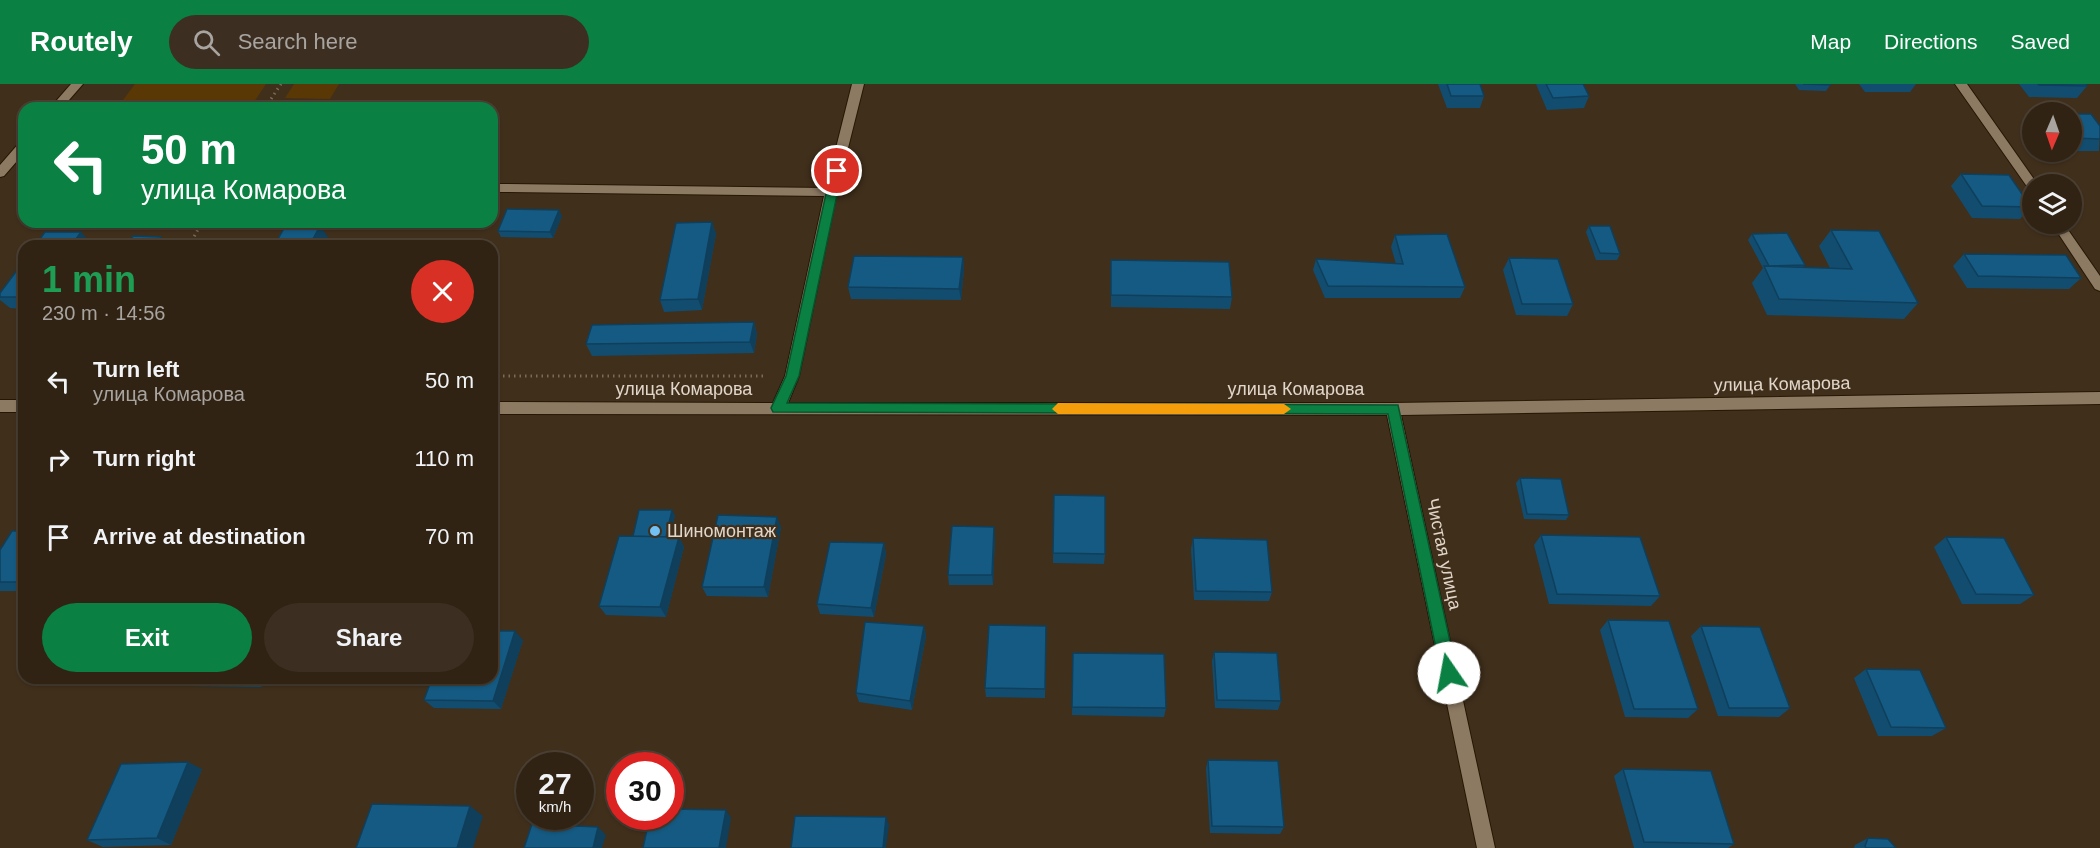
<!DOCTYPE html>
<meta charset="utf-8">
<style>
body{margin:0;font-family:Arial,sans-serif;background:#3c2f22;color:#f1f3f6;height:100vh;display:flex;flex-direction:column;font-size:22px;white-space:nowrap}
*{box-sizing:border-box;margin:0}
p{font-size:20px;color:#a8a4a0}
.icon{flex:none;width:33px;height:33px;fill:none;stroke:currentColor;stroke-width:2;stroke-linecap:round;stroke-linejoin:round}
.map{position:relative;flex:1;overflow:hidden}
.details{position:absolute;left:18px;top:156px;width:480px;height:444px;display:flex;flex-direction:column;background:#302314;border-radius:18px;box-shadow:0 2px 4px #0004,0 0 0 2px #4b4034}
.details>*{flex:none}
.banner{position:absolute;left:18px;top:18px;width:480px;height:126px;border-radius:18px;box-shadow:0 2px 4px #0004,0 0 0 2px #4b4034;background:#0b8043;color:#fff;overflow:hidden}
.needle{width:39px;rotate:182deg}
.fabs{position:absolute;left:2022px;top:18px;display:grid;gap:12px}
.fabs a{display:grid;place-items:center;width:60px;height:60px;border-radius:50%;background:#302314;box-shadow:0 2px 4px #0004,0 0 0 2px #4b4034;font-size:30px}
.speed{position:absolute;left:516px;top:668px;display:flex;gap:12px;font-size:30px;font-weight:700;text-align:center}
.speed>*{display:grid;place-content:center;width:78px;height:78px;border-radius:50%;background:#302314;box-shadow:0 2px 4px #0004,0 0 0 2px #4b4034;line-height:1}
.speed small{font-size:15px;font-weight:400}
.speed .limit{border:9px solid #d22;background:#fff;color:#111}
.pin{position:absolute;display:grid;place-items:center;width:51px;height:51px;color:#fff;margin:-26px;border:3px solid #fff;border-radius:50%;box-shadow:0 2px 6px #0007}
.me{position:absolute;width:66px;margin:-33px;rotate:348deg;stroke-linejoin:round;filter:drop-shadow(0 0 4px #0008)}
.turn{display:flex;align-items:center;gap:21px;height:126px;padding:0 24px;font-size:27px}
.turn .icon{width:78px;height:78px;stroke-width:2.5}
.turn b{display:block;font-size:42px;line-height:51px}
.round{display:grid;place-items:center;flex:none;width:63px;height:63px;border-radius:32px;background:#3c2f22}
.headline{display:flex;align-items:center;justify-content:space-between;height:102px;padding:0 24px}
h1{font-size:36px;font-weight:600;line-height:45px;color:#1e9e55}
.primary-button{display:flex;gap:12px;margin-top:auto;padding:12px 24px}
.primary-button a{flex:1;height:69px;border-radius:36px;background:#0b8043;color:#fff;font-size:24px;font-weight:600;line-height:69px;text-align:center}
.primary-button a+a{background:#3c2f22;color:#f1f3f6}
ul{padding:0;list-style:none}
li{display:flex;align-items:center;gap:18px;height:78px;padding:0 24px}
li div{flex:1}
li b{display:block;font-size:22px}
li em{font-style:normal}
header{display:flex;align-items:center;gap:36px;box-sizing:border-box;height:84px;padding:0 30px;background:#0b8043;color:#fff}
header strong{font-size:28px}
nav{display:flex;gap:33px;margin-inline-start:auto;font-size:21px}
.search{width:420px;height:54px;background:#3c2f22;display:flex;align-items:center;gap:15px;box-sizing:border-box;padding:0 21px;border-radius:33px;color:#a8a4a0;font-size:22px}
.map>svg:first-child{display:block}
</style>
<header>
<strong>Routely</strong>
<div class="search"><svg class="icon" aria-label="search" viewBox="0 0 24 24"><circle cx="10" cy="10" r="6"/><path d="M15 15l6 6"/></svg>Search here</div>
<nav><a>Map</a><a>Directions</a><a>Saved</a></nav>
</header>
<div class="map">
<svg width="2100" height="764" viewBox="0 0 2100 764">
<rect width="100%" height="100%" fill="#402f1b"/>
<path fill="#593806" d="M135,0H266L250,24H117Z
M294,0H339L330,15L285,14Z"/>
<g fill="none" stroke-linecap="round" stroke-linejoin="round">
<g stroke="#261704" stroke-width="2">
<path id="minor" d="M71,0H83L62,24H50Z
M852,0H864L837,108L799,292L788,319H1393L2100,308V320L1401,331L1495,764H1477L1387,331L492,330V318L773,319L785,292L824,112L500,108L494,104L500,100L826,104Z
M1955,0H1967L2036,98L2038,100H2032V105L2028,104Z
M24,57V69L4,92L0,93V81L20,58Z
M2052,140H2064L2100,192V207L2095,205Z
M0,316H24V328H0Z"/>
</g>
<path stroke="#796a59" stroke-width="3" stroke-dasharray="1.5 4" stroke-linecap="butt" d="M265,24L281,0
M189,162L202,138
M492,292H764"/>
<use href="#minor" fill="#8d7a63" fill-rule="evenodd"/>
</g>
<path fill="#124d70" d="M1438,0H1480L1484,12L1480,24H1447Z
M1536,0H1583L1589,12L1584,24L1547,26Z
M1795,0H1829L1830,1L1826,7L1799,6Z
M1859,0H1916L1910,8H1865Z
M2019,0H2086L2087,2L2077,14L2029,13Z
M2072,30L2100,42L2099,67H2072Z
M2032,34V51L2026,42Z
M1961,90L2031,123L2020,135L1972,134L1951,102Z
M562,132L553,154L501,153L498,147Z
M712,138L716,150L702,226L664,228L660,216Z
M1589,142L1620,170L1617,176H1596L1586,148Z
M1831,146L1918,219L1904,235L1767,231L1752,199L1763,184L1748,156L1752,150L1805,181L1803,183L1830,184L1819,162Z
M1395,151L1465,203L1460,214H1325L1313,186L1316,175L1396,180L1391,163Z
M1964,170L2081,194L2069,205L1967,204L1953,182Z
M963,173L964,185L961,216L851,215L848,203Z
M1509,174L1573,220L1567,232L1516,231L1503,186Z
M1111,176L1232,213L1230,225L1111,223Z
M24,177V225L10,224L0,216V209Z
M754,238L757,250L754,269L592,272L586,260Z
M1520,394L1569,431L1566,436L1524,435L1516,399Z
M1054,411L1105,470L1104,480L1053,479Z
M675,431L670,453H679L684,463L666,533L606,531L599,522Z
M781,443L768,513L707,512L702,503Z
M24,447V507H0V466Z
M1541,451L1660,512L1651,522L1549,520L1534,461Z
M995,453L993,501H949L948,491Z
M1946,453L2034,511L2020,520H1962L1934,463Z
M1193,454L1272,508L1269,517L1194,516L1191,465Z
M884,459L886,470L874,533L820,530L817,520Z
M1608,536L1698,625L1688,634L1625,633L1600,546Z
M924,542L926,552L912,626L859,618L856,609Z
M1046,542L1045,614L986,613L985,604Z
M1701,542L1790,624L1779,633L1718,632L1691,552Z
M523,556L501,625L434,624L424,616Z
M1214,568L1281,617L1278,626L1215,624L1212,577Z
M1073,569L1166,624L1164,633L1072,631Z
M1866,585L1946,644L1932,652H1878L1854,594Z
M176,594H266L262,603L188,602Z
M1208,676L1284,743L1280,750L1210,749L1206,684Z
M202,685L171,761L103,763L87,756Z
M1623,685L1734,760L1728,764H1634L1614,692Z
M1868,754L1896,764H1854L1855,761Z"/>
<path fill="#0f3f5b" d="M559,126L562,132L553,154L550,148Z
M712,138L716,150L702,226L698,215Z
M320,142L328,153L324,162H309Z
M81,148L92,160L91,162H71Z
M161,153L166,159L164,162H155Z
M963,173L964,185L961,216L959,205Z
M754,238L757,250L754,269L750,258Z
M672,426L675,431L668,463L665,458Z
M777,433L781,443L768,513L764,503Z
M994,443L995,453L993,501L992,491Z
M679,453L684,463L666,533L660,523Z
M884,459L886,470L874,533L871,524Z
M924,542L926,552L912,626L910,617Z
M515,547L523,556L501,625L493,617Z
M250,594H266L262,603Z
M188,678L202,685L171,761L157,754Z
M470,722L483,732L473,764H457Z
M726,726L731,734L726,764H719Z
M886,733L889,741L886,764H883Z
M598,743L606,751L602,764H593Z"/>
<path fill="#155a82" stroke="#0f3f5b" stroke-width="1.5" d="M1447,0H1480L1484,12H1451Z
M1546,0H1583L1589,12L1553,14Z
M1803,0H1829L1830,1Z
M2038,0H2086L2087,2L2039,1Z
M2072,30H2091L2100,42V55L2072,54Z
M1961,90L2009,91L2031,123L1982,122Z
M507,125L559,126L550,148L498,147Z
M712,138L698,215L660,216L676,139Z
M286,141L320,142L309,162H274Z
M1589,142H1610L1620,170L1600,169Z
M1831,146L1879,147L1918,219L1779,215L1764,182L1852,185Z
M45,148H81L71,162H35Z
M1787,149L1805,181L1769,182L1752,150Z
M1447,150L1465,203L1328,202L1316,175L1403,180L1395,151Z
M133,152L161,153L155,162H126Z
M1964,170L2066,171L2081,194L1978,192Z
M854,172L963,173L959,205L848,203Z
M1509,174L1558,175L1573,220H1522Z
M1111,176L1229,178L1232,213L1111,211Z
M24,177V213H0V209Z
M754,238L750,258L586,260L592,241Z
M1520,394L1561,395L1569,431L1527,430Z
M1054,411L1105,412V470L1053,469Z
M639,426H672L666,453L633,452Z
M718,431L777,433L764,503H702Z
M952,442L994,443L992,491H948Z
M12,447H24V498H0V466Z
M1541,451L1640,453L1660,512L1557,510Z
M619,452L679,453L660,523L599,522Z
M1946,453L2004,454L2034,511L1976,510Z
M1193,454L1267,456L1272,508L1196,507Z
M830,458L884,459L871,524L817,520Z
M1608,536L1669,537L1698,625H1634Z
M865,538L924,542L910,617L856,609Z
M989,541L1046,542L1045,605L985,604Z
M1701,542L1760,543L1790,624H1729Z
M492,547H515L493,617L424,616L432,594H492Z
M1214,568L1277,569L1281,617L1217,616Z
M1073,569L1164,570L1166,624L1072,623Z
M1866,585L1920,586L1946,644L1891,643Z
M1208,676L1278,677L1284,743L1212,742Z
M188,678L157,754L87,756L121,680Z
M1623,685L1711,687L1734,760L1644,758Z
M372,720L470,722L457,764H356Z
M670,725L726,726L719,764H643L650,732H670Z
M795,732L886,733L883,764H791Z
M532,740L598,743L593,764H524Z
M1868,754L1888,755L1896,764H1866L1865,762Z"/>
<path fill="#0b8043" stroke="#07532c" stroke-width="1.5" d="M837,83L842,87L799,292L787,319L1398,321L1457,589L1454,594L1449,596L1444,594L1441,589L1388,330L773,328L771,324L786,292L831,87Z"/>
<path fill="#f59e0b" d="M1058,319L1284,320L1291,325L1284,330H1058L1052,325Z"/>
<circle fill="#72c1f5" stroke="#402f1b" stroke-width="2" cx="655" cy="447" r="6"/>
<g text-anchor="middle" stroke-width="4.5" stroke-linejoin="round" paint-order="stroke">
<g font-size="18" fill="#e1d6ca" stroke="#402f1b">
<text transform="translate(1782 300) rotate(-1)" y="6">улица Комарова</text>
<text x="684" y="311">улица Комарова</text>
<text x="1296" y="311">улица Комарова</text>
<text transform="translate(1444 470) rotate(78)" y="6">Чистая улица</text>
</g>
<g font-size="18" fill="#e1d6ca" stroke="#402f1b" text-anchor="start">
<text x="667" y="453">Шиномонтаж</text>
</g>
</g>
</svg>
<div class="fabs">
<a><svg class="needle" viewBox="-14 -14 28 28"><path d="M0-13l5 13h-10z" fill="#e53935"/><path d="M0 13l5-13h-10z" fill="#a8a4a0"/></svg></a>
<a><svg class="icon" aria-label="layers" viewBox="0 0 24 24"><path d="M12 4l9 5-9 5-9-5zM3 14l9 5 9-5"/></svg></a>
</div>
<div class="speed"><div>27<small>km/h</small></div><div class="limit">30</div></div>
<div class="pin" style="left:837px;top:87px;background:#d93025"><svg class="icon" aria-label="arrive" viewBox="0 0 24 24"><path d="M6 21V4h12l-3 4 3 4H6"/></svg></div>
<svg class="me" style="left:1449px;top:589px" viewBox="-20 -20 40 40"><circle r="19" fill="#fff"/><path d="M0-13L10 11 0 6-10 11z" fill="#0b8043"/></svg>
<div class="banner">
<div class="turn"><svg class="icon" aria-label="left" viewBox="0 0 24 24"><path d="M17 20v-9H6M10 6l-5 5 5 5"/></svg><div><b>50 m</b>улица Комарова</div></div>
</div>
<section class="details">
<div class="headline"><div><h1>1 min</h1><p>230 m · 14:56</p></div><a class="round" style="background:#d93025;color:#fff"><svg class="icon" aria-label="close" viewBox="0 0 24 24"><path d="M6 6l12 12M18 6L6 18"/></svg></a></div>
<ul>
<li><svg class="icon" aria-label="left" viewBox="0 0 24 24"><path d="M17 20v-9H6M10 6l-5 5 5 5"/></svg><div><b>Turn left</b><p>улица Комарова</p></div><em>50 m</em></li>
<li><svg class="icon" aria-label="right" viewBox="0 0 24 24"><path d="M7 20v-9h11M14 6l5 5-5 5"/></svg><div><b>Turn right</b></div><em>110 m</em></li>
<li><svg class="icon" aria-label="arrive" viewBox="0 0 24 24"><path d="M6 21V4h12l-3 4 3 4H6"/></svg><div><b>Arrive at destination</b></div><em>70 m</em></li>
</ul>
<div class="primary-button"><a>Exit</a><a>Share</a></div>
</section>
</div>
